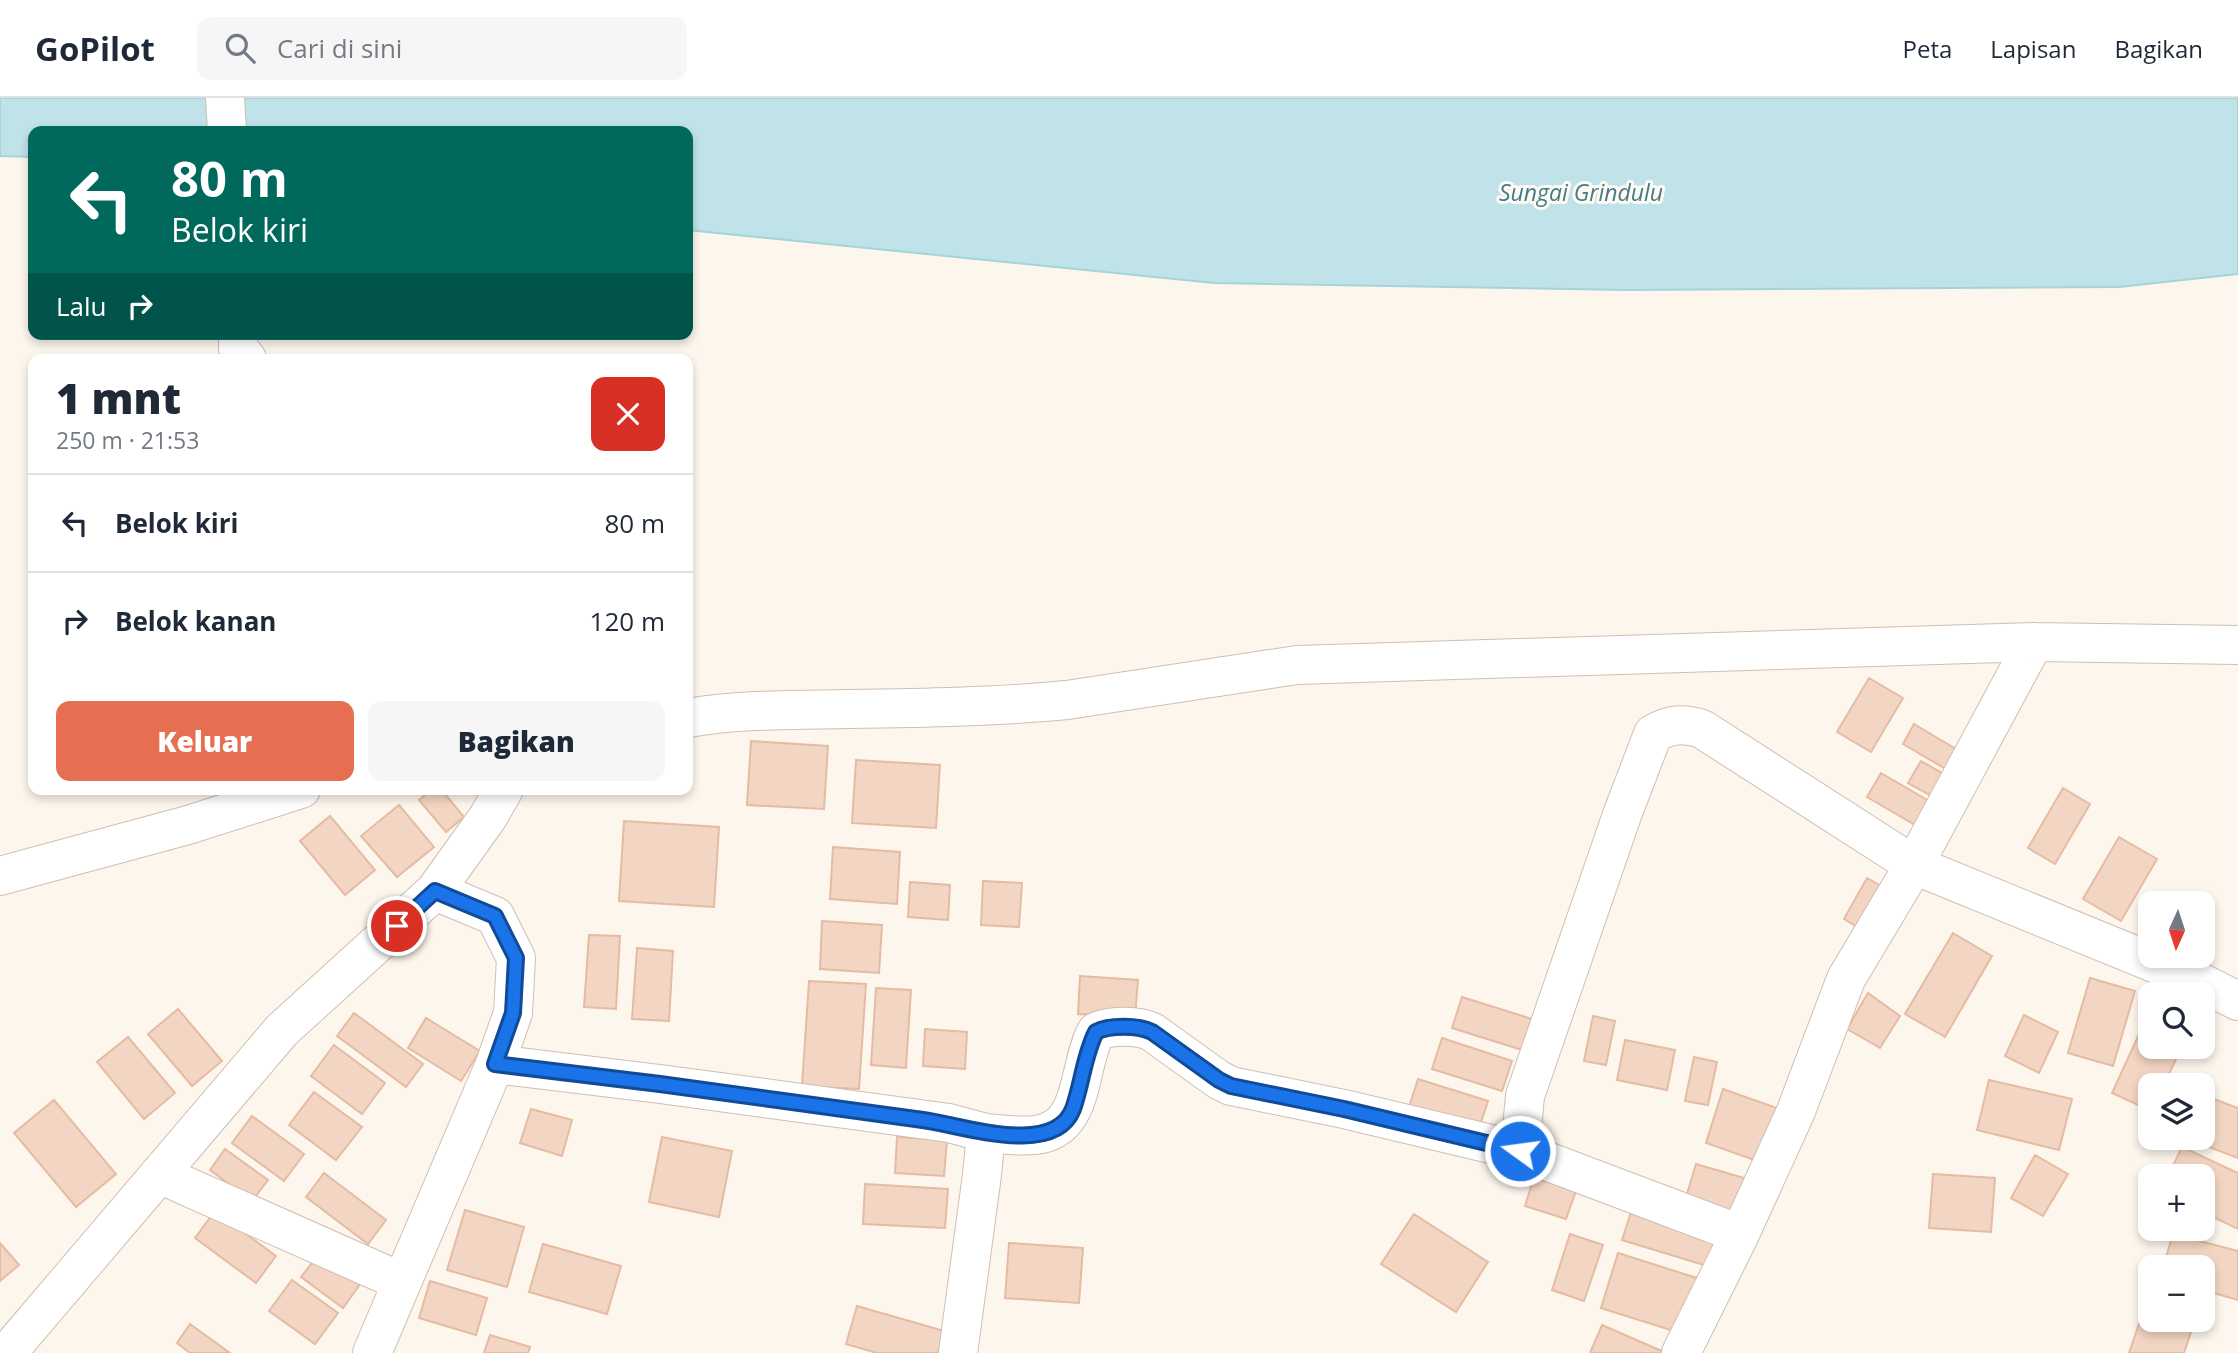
<!DOCTYPE html>
<html lang="id">
<meta charset="utf-8">
<style>
body{margin:0;font-family:"Open Sans",sans-serif;background:#f6f6f7;color:#1f2937;height:100vh;display:flex;flex-direction:column;font-size:26px;white-space:nowrap}
*{box-sizing:border-box;margin:0}
p{font-size:23px;color:#747a83}
.icon{flex:none;width:38px;height:38px;fill:none;stroke:currentColor;stroke-width:2;stroke-linecap:round;stroke-linejoin:round}
.map{position:relative;flex:1;overflow:hidden}
.panel{position:absolute;left:28px;top:256px;width:665px;height:441px;display:flex;flex-direction:column;background:#fff;border-radius:14px;box-shadow:0 4px 10px #0003}
.panel>*{flex:none}
.banner{position:absolute;left:28px;top:28px;width:665px;height:214px;border-radius:14px;box-shadow:0 4px 10px #0003;background:#00695c;color:#fff;overflow:hidden}
.needle{width:46px;rotate:183deg}
.controls{position:absolute;left:2138px;top:793px;display:grid;gap:14px}
.controls a{display:grid;place-items:center;width:77px;height:77px;border-radius:14px;background:#fff;box-shadow:0 4px 10px #0003;font-size:35px}
.pin{position:absolute;display:grid;place-items:center;width:60px;height:60px;color:#fff;margin:-30px;border:4px solid #fff;border-radius:50%;box-shadow:0 2px 7px #0007}
.me{position:absolute;width:77px;margin:-38px;rotate:284deg;stroke-linejoin:round;filter:drop-shadow(0 0 5px #0008)}
.turn{display:flex;align-items:center;gap:24px;height:147px;padding:0 28px;font-size:32px}
.turn .icon{width:91px;height:91px;stroke-width:2.5}
.turn b{display:block;font-size:49px;line-height:60px}
.then{display:flex;align-items:center;height:66px;padding:0 28px;background:#0003;gap:14px;font-size:26px}
.round{display:grid;place-items:center;flex:none;width:74px;height:74px;border-radius:14px;background:#f6f6f7}
.head{display:flex;align-items:center;justify-content:space-between;height:119px;padding:0 28px}
h1{font-size:42px;font-weight:800;line-height:52px}
.action{display:flex;gap:14px;margin-top:auto;padding:14px 28px}
.action a{flex:1;height:80px;border-radius:14px;background:#e76f51;color:#fff;font-size:28px;font-weight:800;line-height:80px;text-align:center}
.action a+a{background:#f6f6f7;color:#1f2937}
ul{padding:0;list-style:none}
li{display:flex;align-items:center;gap:21px;height:98px;padding:0 28px;border-top:2px solid #e0e1e3}
li div{flex:1}
li b{display:block;font-size:26px}
li em{font-style:normal}
header{display:flex;align-items:center;gap:42px;box-sizing:border-box;height:98px;padding:0 35px;background:#fff;border-bottom:2px solid #e0e1e3}
header strong{font-size:33px}
nav{display:flex;gap:38px;margin-inline-start:auto;font-size:24px}
.search{width:490px;height:63px;background:#f6f6f7;display:flex;align-items:center;gap:18px;box-sizing:border-box;padding:0 24px;border-radius:14px;color:#747a83;font-size:26px}
.map>svg:first-child{display:block}
</style>
<header>
<strong>GoPilot</strong>
<div class="search"><svg class="icon" aria-label="search" viewBox="0 0 24 24"><circle cx="10" cy="10" r="6"/><path d="M15 15l6 6"/></svg>Cari di sini</div>
<nav><a>Peta</a><a>Lapisan</a><a>Bagikan</a></nav>
</header>
<div class="map">
<svg width="2238" height="1255" viewBox="0 0 2238 1255">
<rect width="100%" height="100%" fill="#fdf6ec"/>
<path fill="#bfe3e8" stroke="#a5d3da" stroke-width="2" d="M0,0H2238V176L2119,189L1627,192L1214,185L688,132V33H33V59L0,58Z"/>
<path fill="#f3d5c3" stroke="#e6bba3" stroke-width="2" d="M1869,580L1903,600L1871,654L1837,634Z
M1914,626L1961,654L1949,673L1903,646Z
M751,643L828,648L824,711L747,707Z
M856,662L940,667L936,730L852,725Z
M1921,663L1947,678L1935,700L1908,685Z
M1881,675L1929,703L1915,727L1867,699Z
M2063,690L2090,706L2055,766L2028,750Z
M432,691H441L464,719L446,734L419,702Z
M399,707L434,749L397,779L361,738Z
M330,718L375,772L345,797L300,743Z
M624,723L719,729L714,809L619,803Z
M2119,739L2157,761L2121,823L2083,801Z
M833,749L900,754L897,806L830,801Z
M1867,780L1883,789L1859,830L1844,821Z
M983,783L1022,785L1019,829L981,827Z
M910,784L950,787L948,822L908,819Z
M822,823L882,827L879,875L820,871Z
M1953,835L1992,858L1945,939L1905,916Z
M589,837L620,838L616,911L584,909Z
M637,850L673,853L669,923L632,921Z
M1080,878L1138,882L1135,919L1078,916Z
M2090,880L2135,893L2113,968L2068,955Z
M809,883L866,886L859,991L802,988Z
M876,890L911,892L906,970L871,967Z
M1868,895L1900,918L1880,950L1847,931Z
M1462,899L1532,921L1522,952L1452,930Z
M2151,910V948H2182L2164,987H2151V1013L2112,995Z
M178,911L222,963L192,988L148,936Z
M354,915L423,966L406,989L337,938Z
M2024,917L2058,934L2039,975L2005,958Z
M1593,918L1615,923L1606,967L1584,963Z
M426,920L480,953L461,983L408,950Z
M925,931L967,934L965,971L923,968Z
M128,939L175,995L144,1021L97,964Z
M1442,940L1512,963L1502,993L1432,971Z
M1625,942L1675,952L1667,992L1617,982Z
M334,947L385,985L362,1016L311,978Z
M1694,959L1717,964L1708,1007L1685,1003Z
M1418,981L1488,1003L1478,1034L1408,1012Z
M1989,982L2072,1001L2059,1052L1977,1032Z
M1723,991L1777,1010L1760,1064L1706,1045Z
M314,994L362,1029L336,1062L289,1027Z
M2203,997L2238,1010V1060L2185,1040H2203Z
M54,1002L116,1076L76,1109L14,1035Z
M531,1011L572,1022L562,1058L520,1045Z
M252,1018L304,1056L284,1083L232,1045Z
M662,1039L732,1053L719,1119L649,1104Z
M897,1039L947,1042L944,1078L895,1075Z
M2182,1049L2238,1075V1131L2203,1114V1078H2168Z
M225,1051L268,1082L252,1103L210,1072Z
M2035,1057L2068,1076L2043,1118L2011,1100Z
M1696,1066L1754,1083L1741,1124L1684,1106Z
M324,1075L386,1122L368,1146L306,1099Z
M1933,1076L1995,1080L1991,1134L1929,1130Z
M1534,1079L1576,1093L1566,1121L1525,1108Z
M865,1086L948,1091L945,1130L863,1126Z
M1632,1111L1716,1137L1707,1168L1622,1142Z
M465,1112L524,1129L507,1189L447,1172Z
M215,1113L276,1158L256,1185L195,1140Z
M1414,1116L1488,1164L1456,1214L1381,1166Z
M1570,1136L1603,1147L1584,1203L1552,1192Z
M2173,1136L2238,1153V1202L2203,1192V1169H2163Z
M0,1145L19,1167L0,1183Z
M1009,1145L1083,1150L1079,1205L1005,1200Z
M543,1146L621,1168L607,1216L529,1194Z
M320,1155L361,1185L343,1210L301,1179Z
M1618,1155L1697,1180L1680,1235L1601,1210Z
M292,1182L338,1215L315,1246L269,1213Z
M430,1183L487,1200L476,1237L419,1220Z
M857,1208L944,1233L938,1255H877L846,1246Z
M2144,1211L2151,1214V1222H2174L2193,1228L2184,1255H2129Z
M190,1226L230,1255H190L177,1245Z
M1602,1227L1664,1254V1255H1590Z
M490,1237L530,1249L528,1255H484Z"/>
<g fill="none" stroke-linecap="round" stroke-linejoin="round">
<g stroke="#d1beb0" stroke-width="40">
<path id="minor" d="M225,0L227,33
M238,236V250L247,261
M688,620C741,611 794,612 848,611C921,610 994,609 1067,602L1297,567L2034,544L2238,547
M0,778L188,727L301,691
M495,966L660,986L949,1025L986,1035L982,1077L958,1255
M986,1035C1001,1036 1019,1039 1035,1037C1086,1032 1077,969 1096,934C1110,927 1138,927 1152,934L1219,982L1231,988L1344,1011L1520,1053
M159,1076L402,1184
M1740,1136L1520,1053L1525,998L1622,717L1653,636C1670,626 1683,625 1702,631L1914,767L2198,883L2238,903
M7,1255L282,932L435,793L488,719L504,691
M372,1255L495,966L513,915L516,860L495,818L435,793
M1681,1255L1740,1136L1796,1013L1846,881L1914,767L2034,544"/>
</g>
<use href="#minor" stroke="#fff" stroke-width="38"/>
</g>
<g fill="none" stroke-linecap="round" stroke-linejoin="round">
<g stroke="#114b97" stroke-width="18">
<path id="route" d="M397,828L435,793L495,818L516,860L513,915L495,966L660,986L923,1022C961,1027 1054,1060 1073,1011C1082,986 1084,957 1096,934C1109,927 1138,927 1152,934L1219,982L1231,988L1344,1011L1520,1053"/>
</g>
<use href="#route" stroke="#1a73e8" stroke-width="12"/>
</g>
<g text-anchor="middle" stroke-width="6" stroke-linejoin="round" paint-order="stroke">
<g font-size="23" font-style="italic" fill="#437c86" stroke="#fffaf3">
<text x="1581" y="103">Sungai Grindulu</text>
</g>
</g>
</svg>
<div class="controls">
<a><svg class="needle" viewBox="-14 -14 28 28"><path d="M0-13l5 13h-10z" fill="#e53935"/><path d="M0 13l5-13h-10z" fill="#747a83"/></svg></a>
<a><svg class="icon" aria-label="search" viewBox="0 0 24 24"><circle cx="10" cy="10" r="6"/><path d="M15 15l6 6"/></svg></a>
<a><svg class="icon" aria-label="layers" viewBox="0 0 24 24"><path d="M12 4l9 5-9 5-9-5zM3 14l9 5 9-5"/></svg></a>
<a>+</a>
<a>−</a>
</div>
<div class="pin" style="left:397px;top:828px;background:#d93025"><svg class="icon" aria-label="arrive" viewBox="0 0 24 24"><path d="M6 21V4h12l-3 4 3 4H6"/></svg></div>
<svg class="me" style="left:1520px;top:1053px" viewBox="-20 -20 40 40"><circle r="17" fill="#1a73e8" stroke="#fff" stroke-width="3"/><path d="M0-11L8 9 0 5-8 9z" fill="#fff"/></svg>
<div class="banner">
<div class="turn"><svg class="icon" aria-label="left" viewBox="0 0 24 24"><path d="M17 20v-9H6M10 6l-5 5 5 5"/></svg><div><b>80 m</b>Belok kiri</div></div>
<div class="then">Lalu<svg class="icon" aria-label="right" viewBox="0 0 24 24"><path d="M7 20v-9h11M14 6l5 5-5 5"/></svg></div>
</div>
<section class="panel">
<div class="head"><div><h1>1 mnt</h1><p>250 m · 21:53</p></div><a class="round" style="background:#d93025;color:#fff"><svg class="icon" aria-label="close" viewBox="0 0 24 24"><path d="M6 6l12 12M18 6L6 18"/></svg></a></div>
<ul>
<li><svg class="icon" aria-label="left" viewBox="0 0 24 24"><path d="M17 20v-9H6M10 6l-5 5 5 5"/></svg><div><b>Belok kiri</b></div><em>80 m</em></li>
<li><svg class="icon" aria-label="right" viewBox="0 0 24 24"><path d="M7 20v-9h11M14 6l5 5-5 5"/></svg><div><b>Belok kanan</b></div><em>120 m</em></li>
</ul>
<div class="action"><a>Keluar</a><a>Bagikan</a></div>
</section>
</div>
